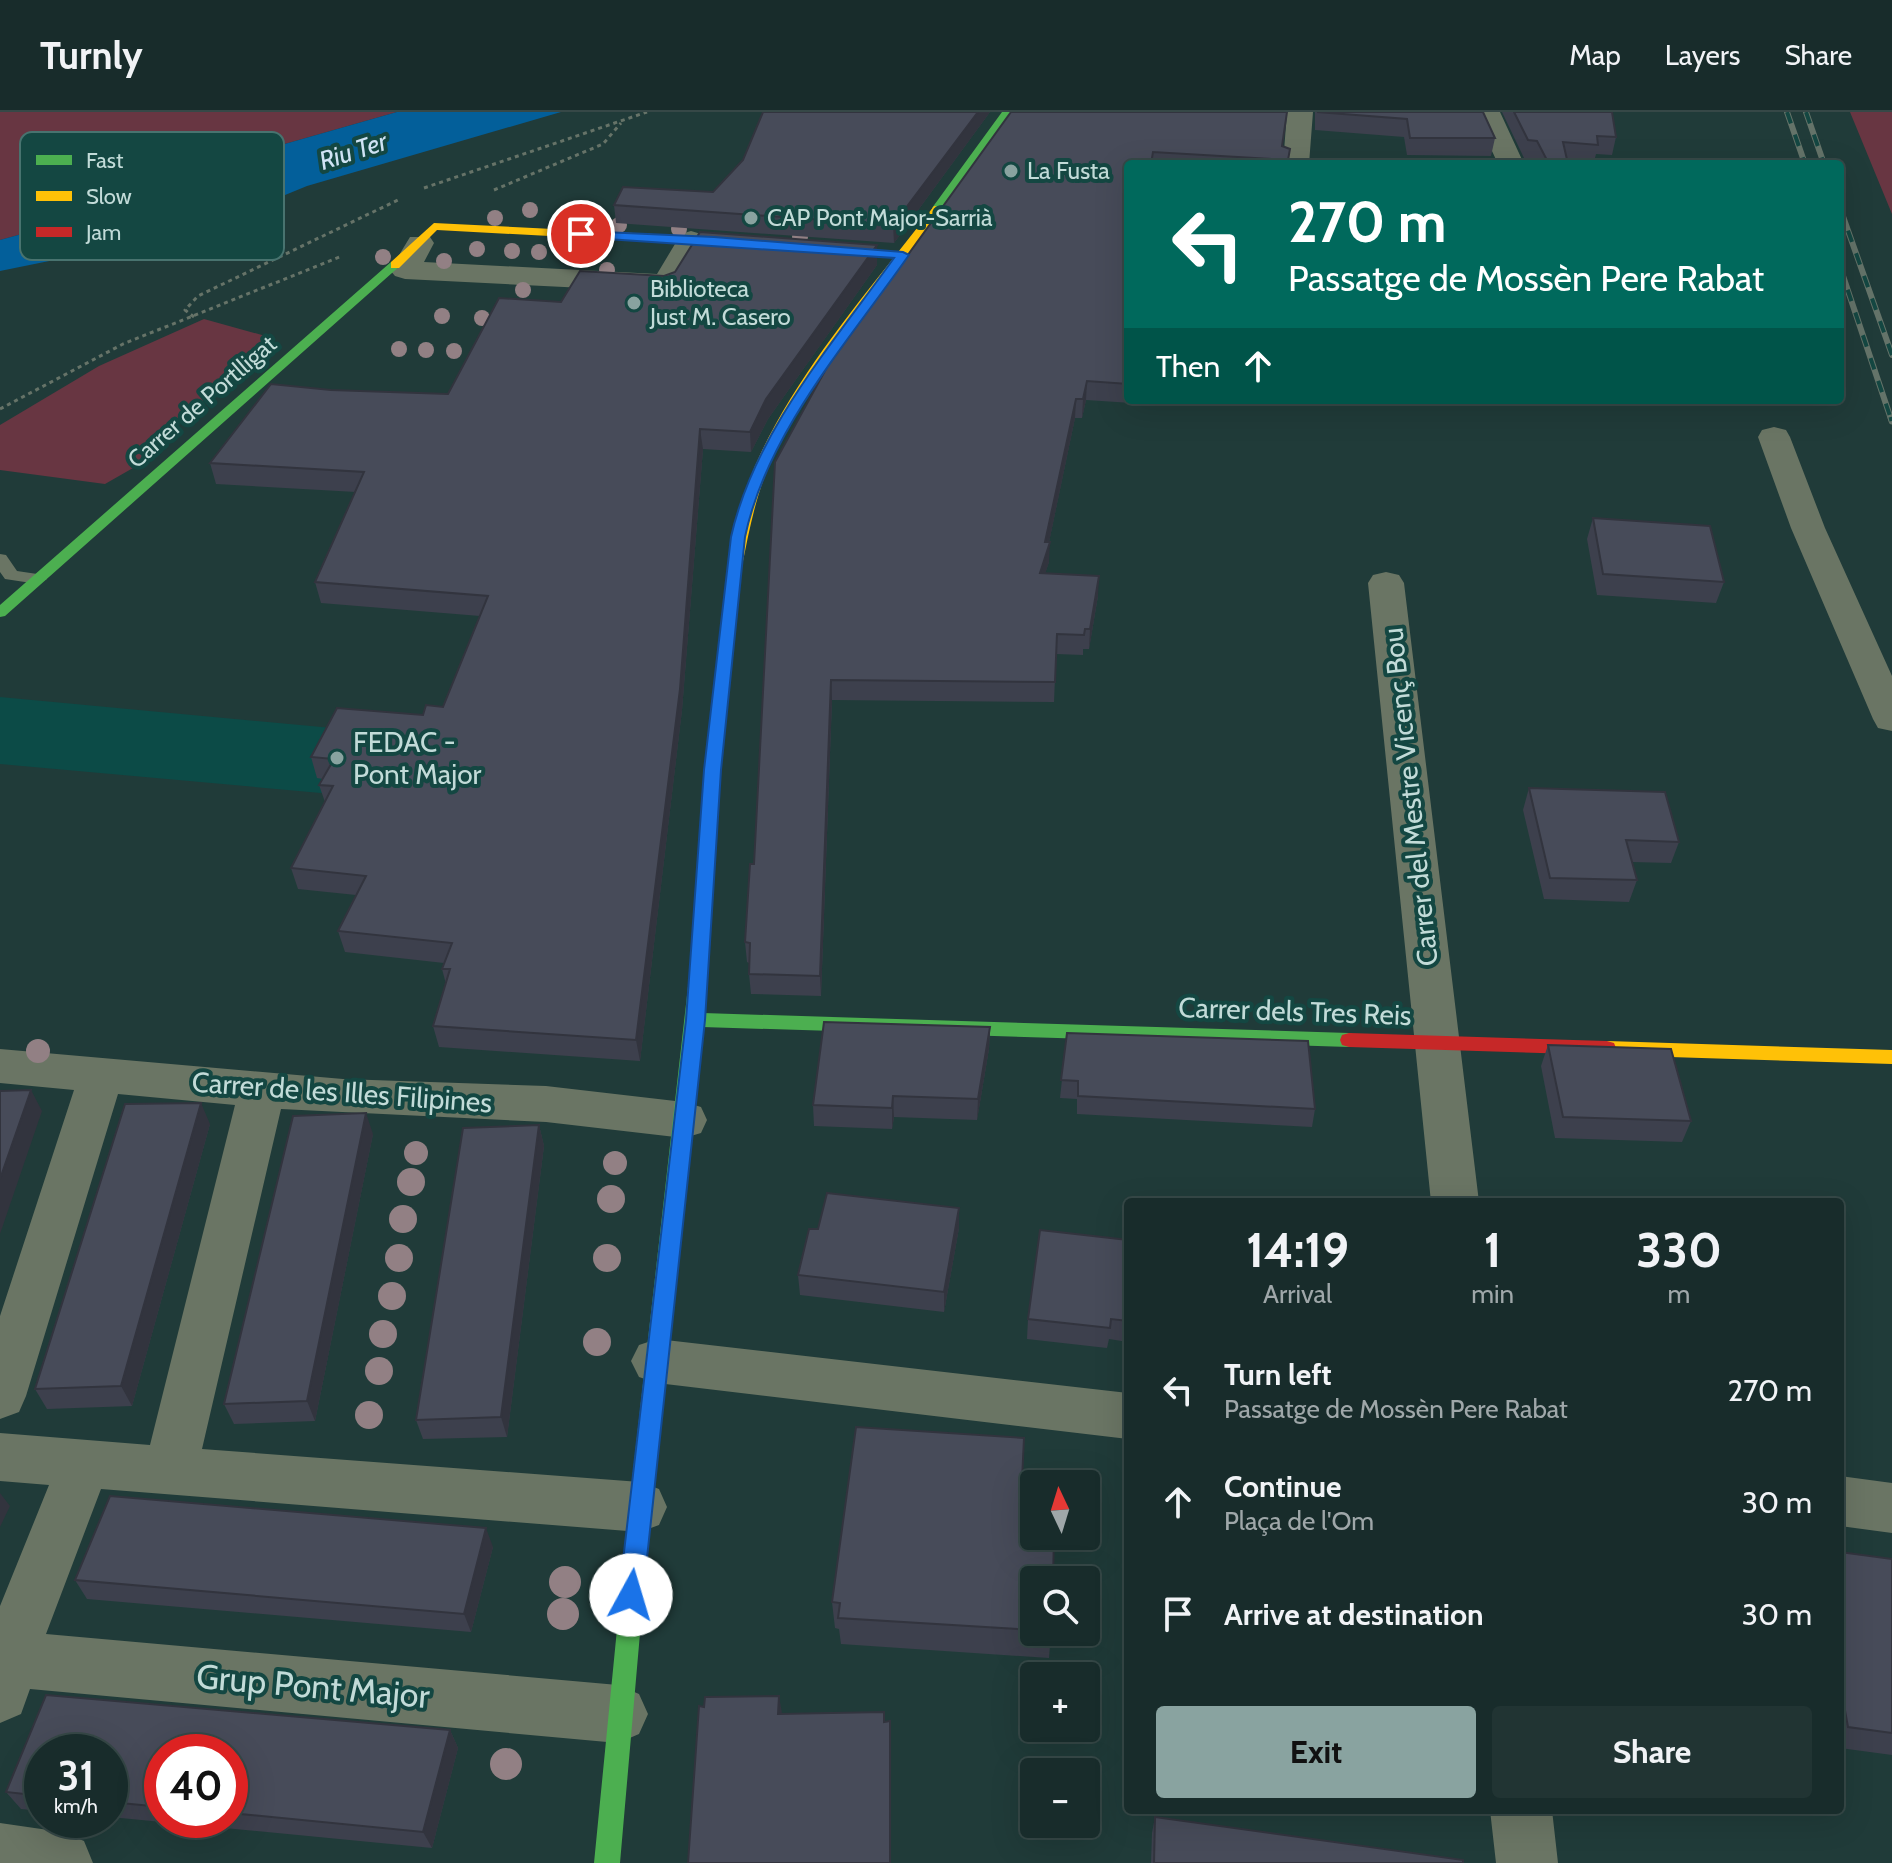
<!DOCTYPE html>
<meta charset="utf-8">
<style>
body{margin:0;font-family:Cabin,sans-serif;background:#213433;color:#f1f3f6;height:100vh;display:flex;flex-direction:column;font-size:30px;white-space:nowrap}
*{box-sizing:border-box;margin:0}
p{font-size:26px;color:#9fa7a9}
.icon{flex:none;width:44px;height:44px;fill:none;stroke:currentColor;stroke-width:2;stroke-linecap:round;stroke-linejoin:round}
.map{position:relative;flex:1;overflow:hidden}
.side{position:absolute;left:1124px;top:1086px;width:720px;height:616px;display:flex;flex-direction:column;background:#182c2b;border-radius:8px;box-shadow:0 8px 32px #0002,0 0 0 2px #364847}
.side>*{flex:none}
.banner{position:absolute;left:1124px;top:48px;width:720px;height:244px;border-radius:8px;box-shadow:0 8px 32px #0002,0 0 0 2px #364847;background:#00695c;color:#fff;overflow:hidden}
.needle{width:52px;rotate:356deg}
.buttons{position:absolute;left:1020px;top:1358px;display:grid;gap:16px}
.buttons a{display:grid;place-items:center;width:80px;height:80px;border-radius:8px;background:#182c2b;box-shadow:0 8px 32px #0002,0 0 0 2px #364847;font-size:40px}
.speed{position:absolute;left:24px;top:1622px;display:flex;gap:16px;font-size:40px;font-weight:700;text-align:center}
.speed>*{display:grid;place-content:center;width:104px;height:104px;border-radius:50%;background:#182c2b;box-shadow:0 8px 32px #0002,0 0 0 2px #364847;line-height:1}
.speed small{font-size:20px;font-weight:400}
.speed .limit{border:12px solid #d22;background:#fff;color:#111}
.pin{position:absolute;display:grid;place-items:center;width:68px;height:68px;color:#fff;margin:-34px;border:4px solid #fff;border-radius:50%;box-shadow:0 2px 8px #0007}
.me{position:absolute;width:88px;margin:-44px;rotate:6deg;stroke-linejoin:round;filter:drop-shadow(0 0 6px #0008)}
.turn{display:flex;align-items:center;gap:28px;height:168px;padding:0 32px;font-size:36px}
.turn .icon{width:104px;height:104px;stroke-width:2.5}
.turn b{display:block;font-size:56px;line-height:68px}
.then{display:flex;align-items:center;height:76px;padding:0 32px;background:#0003;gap:16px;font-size:30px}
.eta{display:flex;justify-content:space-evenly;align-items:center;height:136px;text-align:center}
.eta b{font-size:48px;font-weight:700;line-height:56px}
.cta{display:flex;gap:16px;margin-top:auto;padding:16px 32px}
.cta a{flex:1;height:92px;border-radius:8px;background:#89a3a0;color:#111;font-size:32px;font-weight:700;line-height:92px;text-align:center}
.cta a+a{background:#213433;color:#f1f3f6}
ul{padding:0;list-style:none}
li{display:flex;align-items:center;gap:24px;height:112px;padding:0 32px}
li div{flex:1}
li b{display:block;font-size:30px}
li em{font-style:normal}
header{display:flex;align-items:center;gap:48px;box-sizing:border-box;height:112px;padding:0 40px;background:#182c2b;border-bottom:2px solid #364847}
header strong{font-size:38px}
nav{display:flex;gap:44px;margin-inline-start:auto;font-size:28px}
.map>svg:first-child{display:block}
</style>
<header>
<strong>Turnly</strong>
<nav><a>Map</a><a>Layers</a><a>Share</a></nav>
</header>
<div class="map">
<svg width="1892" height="1751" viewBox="0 0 1892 1751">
<rect width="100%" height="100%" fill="#203b39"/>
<path fill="#0c4b47" d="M0,585L343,617L566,703L0,652Z"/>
<path fill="#683642" d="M0,0H397L211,53L154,86L0,128Z
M1850,0H1892V102Z
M204,207L269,225L133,356L105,372L0,358V313L99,254Z"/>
<path fill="#035f9a" d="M397,0H561L307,74L197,119L0,159V128L154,86L211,53Z"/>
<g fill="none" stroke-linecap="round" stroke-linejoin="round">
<path stroke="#667368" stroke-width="3" stroke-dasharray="4 4" stroke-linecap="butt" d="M424,76L647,0
M494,78L603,32L621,11
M194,205L185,198L198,184L400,87
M0,297L123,232L342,144"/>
<path fill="#6a7564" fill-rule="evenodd" d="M0,442L6,443L17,459L44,463L47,467L38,472L5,467L0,460Z"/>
<path fill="#6a7564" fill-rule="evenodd" d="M1287,0H1313L1309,52H1283Z
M1474,0H1500L1524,52H1498Z
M691,119L701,122L705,128L676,177L666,180L405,167L395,164L390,158L410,125H430L434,131L424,150L657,162L681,122Z
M1774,315L1786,318L1790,325L1825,416L1892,564V619L1878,616L1873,607L1791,416L1758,325L1762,318Z
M1386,460L1399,463L1404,471L1479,1090H1431L1368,471L1373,463Z
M0,937L343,967L546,974L684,990L701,995L707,1008L701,1021L684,1026L546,1010L281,997L202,1337L640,1370L659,1377L667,1395L659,1413L640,1420L101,1377L46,1522L618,1573L639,1582L648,1602L639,1622L618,1631L30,1577L21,1602L0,1611V1494L49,1373L0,1369V1321L150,1333L235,993L118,982L26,1284L19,1300L0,1307V1204L74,978L0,971Z
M657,1227L1128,1281V1327L657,1271L639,1265L631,1249L639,1233Z
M1840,1364L1892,1371V1421L1840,1414Z
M1490,1698H1552L1558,1751H1496Z
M0,1711L62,1720L84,1729L93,1751H0Z"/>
<path fill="#4caf50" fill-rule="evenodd" d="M1002,0H1012L942,98H934L932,96Z
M391,150L401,153L5,504L0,505V493Z
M700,842L709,848L703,901L1349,921L1356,923L1358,928L1356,933L1349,935L702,915L651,1395L620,1751H594L629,1395L691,848Z"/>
<path fill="#ffc107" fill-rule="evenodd" d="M934,94L944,96C883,180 811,258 769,354C755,386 749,420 742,454L735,458L730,457L728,454C735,420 741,387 755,354C797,258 871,177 934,94Z
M434,111L753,127L759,131L753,135L437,118L399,156H391V150Z
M1607,929L1892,938V952L1607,943L1600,941L1598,936L1600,931Z"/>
<path fill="#c62828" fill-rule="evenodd" d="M735,450L742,454L721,658L709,848L700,854L691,848L705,658L728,454Z
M1349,921L1607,929L1614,931L1616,936L1614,941L1607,943L1349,935L1342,933L1340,928L1342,923Z"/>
<g stroke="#647369" stroke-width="6">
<path id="rail-far1" d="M1787,0L1805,52
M1806,0L1824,52
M1840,96L1892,243
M1840,155L1891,307"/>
</g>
<g stroke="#647369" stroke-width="7">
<path id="rail" d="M1891,305L1892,309"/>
</g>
<use href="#rail-far1" stroke="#144742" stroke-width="4" stroke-dasharray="12" stroke-linecap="butt"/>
<use href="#rail" stroke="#144742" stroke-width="5" stroke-dasharray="15" stroke-linecap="butt"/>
</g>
<g fill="#928084">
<circle cx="530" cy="98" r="8"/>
<circle cx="495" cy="106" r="8"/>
<circle cx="582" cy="111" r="8"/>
<circle cx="619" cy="113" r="8"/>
<circle cx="679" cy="117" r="8"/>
<circle cx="800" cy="125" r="8"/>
<circle cx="477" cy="137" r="8"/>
<circle cx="512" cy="139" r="8"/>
<circle cx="539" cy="140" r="8"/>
<circle cx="567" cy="142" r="8"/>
<circle cx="383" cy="145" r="8"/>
<circle cx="444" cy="149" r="8"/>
<circle cx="607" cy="158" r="8"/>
<circle cx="523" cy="178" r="8"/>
<circle cx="442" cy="204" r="8"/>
<circle cx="482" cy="206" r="8"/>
<circle cx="399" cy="237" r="8"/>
<circle cx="426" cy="238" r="8"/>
<circle cx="454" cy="239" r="8"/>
<circle cx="38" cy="939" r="12"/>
<circle cx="416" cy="1041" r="12"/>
<circle cx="615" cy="1051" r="12"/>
<circle cx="411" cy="1070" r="14"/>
<circle cx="611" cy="1087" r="14"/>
<circle cx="403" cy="1107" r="14"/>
<circle cx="399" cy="1146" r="14"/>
<circle cx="607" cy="1146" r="14"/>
<circle cx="392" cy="1184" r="14"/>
<circle cx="383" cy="1222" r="14"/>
<circle cx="597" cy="1230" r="14"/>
<circle cx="379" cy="1259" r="14"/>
<circle cx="369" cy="1303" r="14"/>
<circle cx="565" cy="1470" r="16"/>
<circle cx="563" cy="1502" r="16"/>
<circle cx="506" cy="1652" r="16"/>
</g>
<path fill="#3d404d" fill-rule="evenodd" d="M990,0L894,131L616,111L614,93L713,80L743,48Z
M1011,0L1282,34L1290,37L1288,52H1128V288H1133L1132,291L1086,288L1082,306H1075L1049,430V450L1045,461L1098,484L1089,537H1083V543L1056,542L1054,590L832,588L821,884L751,882L749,862V851L747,850L745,830L754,752Z
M1315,0H1483L1495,26L1491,44L1407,43L1404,25L1315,18Z
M1502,0H1612L1616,25L1612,43L1596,42L1594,50L1567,49L1568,52H1536L1533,46H1524Z
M877,133V153L768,307L751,340L703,337L682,598L640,949L439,935L433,914L446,872L442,857L444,851L345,840L338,819L356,783L298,777L291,756L325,690L319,673L323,667L317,666L311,645L443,595L480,504L321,491L315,470L356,380L216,372L210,351L331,278L448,282L561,190L664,164Z
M1593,406L1724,470L1716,491L1597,483L1587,427Z
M1529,676L1679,730L1671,751L1632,750L1637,768L1629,790L1544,787L1523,698Z
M990,915L989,937L977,1008L894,1005L892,1017L814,1014L813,993Z
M1067,921L1315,997L1312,1015L1077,1002V987L1060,986Z
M1548,933L1691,1009L1682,1030L1555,1026L1541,954Z
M210,1012L132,1294L47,1297L35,1277Z
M539,1013L544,1034L507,1325L423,1327L416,1308Z
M373,1022L315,1309L234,1312L224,1292Z
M959,1116L944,1200L800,1183L798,1163L818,1117Z
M1128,1128V1230L1109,1227L1107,1236L1027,1227L1028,1207Z
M1021,1389L1034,1468V1520H1051L1049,1546L841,1532L839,1517L835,1516L832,1490Z
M493,1435L471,1520L87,1487L75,1468Z
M1840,1440L1892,1447V1643L1840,1636Z
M46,1583L450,1618L458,1636L432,1736L110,1705V1640H42V1699L21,1697L6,1680ZM162,1640H230V1708H162Z
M1155,1705L1463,1751H1151L1152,1721Z"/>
<path fill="#32343e" d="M978,0H990L894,131L893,113Z
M877,133V153L768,307L751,340L750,320L766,287Z
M1087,269L1086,288L1082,306L1083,287Z
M1076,287L1075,306L1047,440L1050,430L1049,450L1039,481L1040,461L1045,430Z
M700,317L703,337L682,598L640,949L636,928Z
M1099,464L1098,484L1089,537L1090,517Z
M831,568L832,588L821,884L820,864Z
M990,915L989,937L977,1008L978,987Z
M31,978L42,999L0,1122V1067Z
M893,984L894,1005L892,1017V996Z
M201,991L210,1012L132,1294L121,1274Z
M366,1001L373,1022L315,1309L307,1289Z
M539,1013L544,1034L507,1325L501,1305Z
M959,1096V1116L944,1200V1180Z
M0,1381L10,1394L0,1415Z
M486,1416L493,1435L471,1520L464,1502Z
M779,1584L782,1601L780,1620L778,1602Z
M890,1609L891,1627V1751H890Z
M450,1618L458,1636L432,1736L423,1720Z"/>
<path fill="#474b59" stroke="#32343e" stroke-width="2" d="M763,0H978L893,113L614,93L623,75L713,80L743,48Z
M1011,0H1287L1282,34L1290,37L1288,48L1153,40L1151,52H1128V272L1087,269L1083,287H1076L1045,430H1050L1040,461L1099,464L1090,517H1085L1084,523L1057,522L1055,570L831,568L820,864L749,862L750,831L745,830L750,752H754L775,350L827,255Z
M1317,0H1483L1495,26H1410L1407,7Z
M1514,0H1612L1616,25L1597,24L1598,33L1563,30L1568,52H1549L1537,29L1528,28Z
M700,120L877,133L766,287L750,320L700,317L680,577L636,928L433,914L450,857H442L452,831L338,819L366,764L291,756L333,674L319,673L334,647L311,645L337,596L423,603L426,593L443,595L488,484L315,470L364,360L210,351L271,272L331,278L448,282L499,186L561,190L580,159L664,164L675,160Z
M1593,406L1710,414L1724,470L1603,462Z
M1529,676L1665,680L1679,730L1626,728L1637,768L1550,766Z
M824,910L990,915L978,987L893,984L892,996L813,993Z
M1067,921L1308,929L1315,997L1078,984V969L1061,968Z
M1548,933L1671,937L1691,1009L1563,1005Z
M31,978L0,1067V979Z
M201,991L121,1274L35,1277L125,992Z
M366,1001L307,1289L224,1292L293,1004Z
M539,1013L501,1305L416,1308L463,1016Z
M827,1081L959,1096L944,1180L798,1163L809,1117H818Z
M1040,1118L1128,1128V1209L1111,1207L1110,1216L1028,1207Z
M856,1315L1024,1326L1021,1389L1034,1390V1424H1054L1053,1468H1034V1518L838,1506L840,1491L832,1490Z
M110,1384L486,1416L464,1502L75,1468Z
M1840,1440L1892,1447V1621L1848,1615L1840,1571Z
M46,1583L450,1618L423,1720L230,1701V1640H162V1695L110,1690V1640H42V1684L6,1680Z
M779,1584L778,1602L884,1600V1610L890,1609V1751H688L699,1594L704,1595L705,1585Z
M1155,1705L1463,1748V1751H1154Z"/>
<path fill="#1a73e8" stroke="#114b97" stroke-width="2" d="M581,119L714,125L903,140L909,143C848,230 767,320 745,425L721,658L705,908L643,1483L639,1491L631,1494L623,1491L619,1483L686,908L704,658L731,425C754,321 833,231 894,146L577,125V120Z"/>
<g fill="#89a3a0" stroke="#144742" stroke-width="3">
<circle cx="1011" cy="59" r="8"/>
<circle cx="751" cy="106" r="8"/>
<circle cx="634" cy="191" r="8"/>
<circle cx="337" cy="646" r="8"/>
</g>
<g text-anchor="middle" stroke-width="8" stroke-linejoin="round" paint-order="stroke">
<g font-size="24" fill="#c2dbd8" stroke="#144742" text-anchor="start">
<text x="1027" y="67">La Fusta</text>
<text x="767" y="114">CAP Pont Major-Sarrià</text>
<text x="650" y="185">Biblioteca<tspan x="650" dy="28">Just M. Casero</tspan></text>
</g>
<g font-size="24" fill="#c2dbd8" stroke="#144742">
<text transform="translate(202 290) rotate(-41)" y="8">Carrer de Portlligat</text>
</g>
<g font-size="26" font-style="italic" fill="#d0e3f4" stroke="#144742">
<text transform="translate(353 39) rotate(-18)" y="9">Riu Ter</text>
</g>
<g font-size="28" fill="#c2dbd8" stroke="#144742" text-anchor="start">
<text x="353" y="640">FEDAC -<tspan x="353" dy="32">Pont Major</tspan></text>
</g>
<g font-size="28" fill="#c2dbd8" stroke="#144742">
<text transform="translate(1410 685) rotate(-96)" y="10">Carrer del Mestre Vicenç Bou</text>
<text transform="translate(1295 899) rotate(2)" y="10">Carrer dels Tres Reis</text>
<text transform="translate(342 980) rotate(4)" y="10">Carrer de les Illes Filipines</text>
</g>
<g font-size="34" fill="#c2dbd8" stroke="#144742">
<text transform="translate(313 1574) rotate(5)" y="12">Grup Pont Major</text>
</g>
</g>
<rect x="20" y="20" width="264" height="128" rx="12" fill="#144742" stroke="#48736f" stroke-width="2"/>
<rect x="36" y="43" width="36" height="10" fill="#4caf50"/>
<rect x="36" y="79" width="36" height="10" fill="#ffc107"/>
<rect x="36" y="115" width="36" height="10" fill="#c62828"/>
<g font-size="22" fill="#c2dbd8">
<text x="86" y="56">Fast</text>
<text x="86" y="92">Slow</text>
<text x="86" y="128">Jam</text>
</g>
</svg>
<div class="buttons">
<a><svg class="needle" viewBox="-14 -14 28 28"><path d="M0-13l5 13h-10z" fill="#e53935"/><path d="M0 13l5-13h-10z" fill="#9fa7a9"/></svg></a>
<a><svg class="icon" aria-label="search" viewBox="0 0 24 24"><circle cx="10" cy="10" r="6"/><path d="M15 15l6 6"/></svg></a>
<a>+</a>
<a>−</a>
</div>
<div class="speed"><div>31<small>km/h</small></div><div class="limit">40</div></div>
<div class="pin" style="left:581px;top:122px;background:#d93025"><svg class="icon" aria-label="arrive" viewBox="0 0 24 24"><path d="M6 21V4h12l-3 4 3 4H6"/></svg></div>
<svg class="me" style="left:631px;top:1483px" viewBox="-20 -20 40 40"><circle r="19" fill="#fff"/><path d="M0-13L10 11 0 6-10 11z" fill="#1a73e8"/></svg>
<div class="banner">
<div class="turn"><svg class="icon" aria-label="left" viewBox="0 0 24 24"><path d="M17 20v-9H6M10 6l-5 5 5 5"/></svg><div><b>270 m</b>Passatge de Mossèn Pere Rabat</div></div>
<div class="then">Then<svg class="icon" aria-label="ahead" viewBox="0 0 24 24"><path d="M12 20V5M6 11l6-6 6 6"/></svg></div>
</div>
<section class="side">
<div class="eta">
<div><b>14:19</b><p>Arrival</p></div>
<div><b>1</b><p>min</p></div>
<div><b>330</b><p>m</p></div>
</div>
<ul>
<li><svg class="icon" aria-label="left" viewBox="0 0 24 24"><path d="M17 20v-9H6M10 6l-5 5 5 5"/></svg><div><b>Turn left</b><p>Passatge de Mossèn Pere Rabat</p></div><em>270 m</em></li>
<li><svg class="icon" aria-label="ahead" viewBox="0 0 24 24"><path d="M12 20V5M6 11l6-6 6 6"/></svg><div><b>Continue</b><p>Plaça de l'Om</p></div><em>30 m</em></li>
<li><svg class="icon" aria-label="arrive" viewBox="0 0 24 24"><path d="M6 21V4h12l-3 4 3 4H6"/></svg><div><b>Arrive at destination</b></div><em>30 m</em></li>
</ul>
<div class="cta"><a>Exit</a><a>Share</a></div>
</section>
</div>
